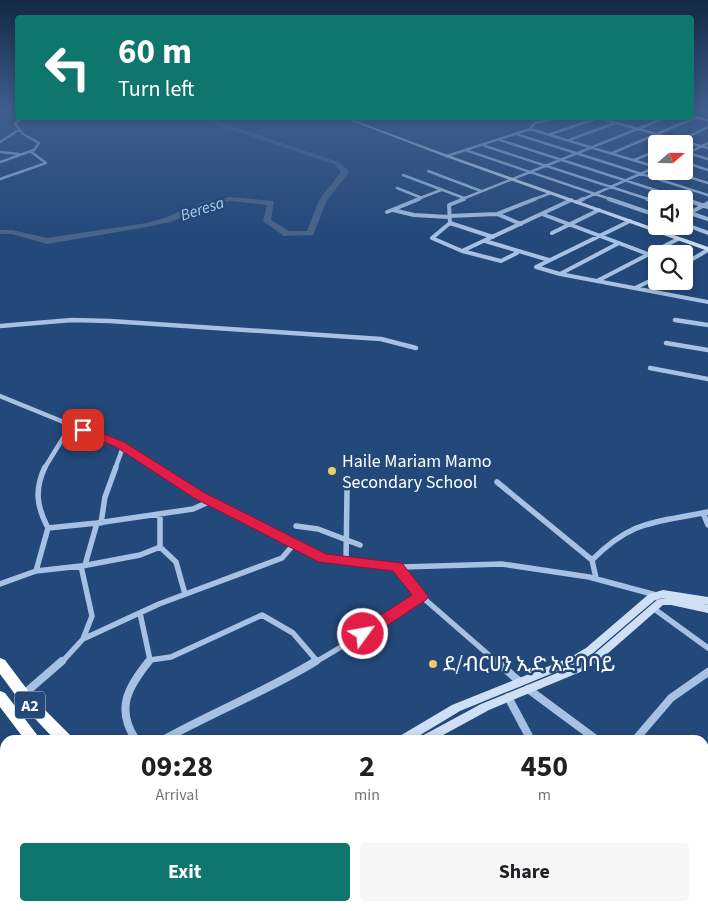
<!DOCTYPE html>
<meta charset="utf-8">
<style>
body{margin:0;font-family:"Source Sans 3","Noto Sans Ethiopic",sans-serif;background:#f6f6f6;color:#202124;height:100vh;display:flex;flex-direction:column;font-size:19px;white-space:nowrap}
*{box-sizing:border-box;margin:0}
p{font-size:16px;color:#757577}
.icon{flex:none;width:28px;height:28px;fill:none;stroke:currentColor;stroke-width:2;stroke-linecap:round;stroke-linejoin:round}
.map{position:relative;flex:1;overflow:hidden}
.drawer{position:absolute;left:0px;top:735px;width:709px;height:176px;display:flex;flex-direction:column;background:#fff;border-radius:15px 15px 0 0;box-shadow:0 2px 8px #0003}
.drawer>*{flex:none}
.banner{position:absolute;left:15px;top:15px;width:679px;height:105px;border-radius:5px;box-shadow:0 2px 8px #0003;background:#0f766e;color:#fff;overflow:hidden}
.needle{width:32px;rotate:70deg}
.tools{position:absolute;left:648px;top:135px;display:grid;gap:10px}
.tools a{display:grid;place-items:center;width:45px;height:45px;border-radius:5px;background:#fff;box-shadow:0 2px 8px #0003;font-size:25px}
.pin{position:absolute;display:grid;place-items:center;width:42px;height:42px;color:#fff;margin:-21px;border-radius:10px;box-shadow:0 2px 8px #0006}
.me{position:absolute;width:55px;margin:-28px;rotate:58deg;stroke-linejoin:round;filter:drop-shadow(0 0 4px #0008)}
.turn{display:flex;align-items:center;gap:18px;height:105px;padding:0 20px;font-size:22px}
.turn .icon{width:65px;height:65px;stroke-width:2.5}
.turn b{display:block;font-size:35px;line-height:42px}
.eta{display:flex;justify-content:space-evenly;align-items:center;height:85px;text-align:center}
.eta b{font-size:30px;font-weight:700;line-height:35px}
.cta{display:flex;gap:10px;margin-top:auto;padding:10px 20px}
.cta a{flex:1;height:58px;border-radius:5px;background:#0f766e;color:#fff;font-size:20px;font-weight:700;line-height:58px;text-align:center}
.cta a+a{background:#f6f6f6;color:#202124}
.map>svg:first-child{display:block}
</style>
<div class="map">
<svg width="708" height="911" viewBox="0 0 708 911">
<rect width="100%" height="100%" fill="#23487a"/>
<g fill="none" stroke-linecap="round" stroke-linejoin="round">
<path fill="#496489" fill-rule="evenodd" d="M202,118H209L338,162L348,170V174L327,200L313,235L284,236L263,221L267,205L230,201L209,206L170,222L147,227L47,244L12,234H0V230H12L47,238L147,223L164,218L204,202L230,197L274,201L271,220L289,231H307L319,200L341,172L334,164L208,122Z"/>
<path stroke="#a6c1e4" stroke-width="2.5" d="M692,108L708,112
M694,117L708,120
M530,129L535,123L557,118
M516,134L708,195
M551,134L598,118L708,148
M500,140L683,199
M569,140L615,123
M0,142L19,130
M673,144L708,127
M485,146L651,200
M468,151L613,200
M0,152L19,154
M612,153L697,117
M688,153L708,159
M684,155L708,143
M447,156L530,129L656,167
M634,160L656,151
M0,162L34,150L39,143L23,134L15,124L21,118
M684,162L708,170
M428,171L481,191
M670,171L708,183
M403,175L464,198
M0,179L46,163L30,151
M397,188L422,198
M684,199L688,200
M415,200L441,190
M460,200L665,118
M532,200L551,193
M581,200L656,167"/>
<path stroke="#a6c1e4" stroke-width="4" d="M464,199L449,205L450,223L432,238L462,251L571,200
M609,199L656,215
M647,199L656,202
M684,199L708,207
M577,202L583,199
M393,210L414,215L449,217
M684,211L708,219
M387,212L419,199
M542,214L656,257
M449,216L497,214
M684,216L708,203
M450,223L493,237
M521,224L497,214L535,199
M684,224L708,233
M657,231L665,226
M552,233L599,210
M485,241L549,260
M619,243L560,274L536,267L630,221
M462,251L501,261L517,253
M684,264L708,250
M560,274L708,302
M597,281L678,239
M635,288L656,278"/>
<path stroke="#a6c1e4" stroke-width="4.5" d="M675,320L708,325
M0,326L72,320L110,321L381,339L416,348
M666,343L708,350
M650,368L708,379
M0,396L120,445L157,469
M44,469L71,425
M115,469L123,447"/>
<path stroke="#a6c1e4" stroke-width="5.5" d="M45,467C34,490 37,507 48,528
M155,467L198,495L324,559L402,567L502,564L589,577L656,595
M497,482L592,560L596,578
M703,513L708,525
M160,514V547
M97,523L193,509L211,501
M101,523L105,497L116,467
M296,526L318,529L360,545
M592,560C633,519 655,523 708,512
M346,562L347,491
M82,566L140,555L160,547L176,562L185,594
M36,571L48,528L97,523L85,565
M0,584L36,571L81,566L92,616L83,639
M421,596L498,663
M653,608L708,648
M140,613L150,660L148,663
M150,660L171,657L262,615L293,633L317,661
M61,663L83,639L159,604L282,558L294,544
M314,663L378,625L421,596L397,566"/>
<path stroke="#a6c1e4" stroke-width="8" d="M496,661L520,682
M528,689L597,740
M24,694L62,661
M508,697L531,740
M136,740C115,709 128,687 149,661
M163,740C213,712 267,691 316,661
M635,740L671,698L708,672
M704,818L708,821
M570,906L571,911
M610,906L614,911
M116,911L125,906"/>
<path fill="#cfdff4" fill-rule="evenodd" d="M344,118H348L448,155L708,247V251L446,157Z
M663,590L708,597V605L694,602L708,605V613L671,605H663L599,661L585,670L489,710L434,740H419L420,737L481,704L579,664L593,655L658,599L666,598L655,600L592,654L575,664L460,711L412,740H397L398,737L452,705L569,658L586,648L649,594Z"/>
<path fill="#fff" fill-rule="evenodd" d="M0,658L5,660L35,700L70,735L72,740H55L25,708L0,674Z
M0,691L5,693L41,740H25L0,707Z
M217,906H237L239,911H219Z
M252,906H272L274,911H254Z"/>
</g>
<linearGradient id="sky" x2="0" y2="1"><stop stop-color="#132843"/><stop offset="0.46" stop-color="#3f5e8d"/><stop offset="1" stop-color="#3f5e8d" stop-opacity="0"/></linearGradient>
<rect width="708" height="236" fill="url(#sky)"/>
<path fill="#e11d48" stroke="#92132f" d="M83,426L124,442L203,492L326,554L402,563L428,596L426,600L368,638H358L356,634L358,630L412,595L393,571L319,562L194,498L116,447L79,432V427Z"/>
<g fill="#efcb69" stroke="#23487a" stroke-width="2">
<circle cx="332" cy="471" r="5"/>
<circle cx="433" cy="664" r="5"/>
</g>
<g text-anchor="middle" stroke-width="5" stroke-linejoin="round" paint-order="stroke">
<g font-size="16" font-style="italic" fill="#b1cbec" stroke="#23487a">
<text transform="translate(202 208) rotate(-18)" y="6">Beresa</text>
</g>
<rect fill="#23487a" stroke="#bdc8d7" stroke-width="1" x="15" y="691.5" width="30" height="27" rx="4"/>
<g font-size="16" font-weight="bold" fill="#fff">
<text x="30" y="711">A2</text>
</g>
<g font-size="18" fill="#fff" stroke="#23487a" text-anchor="start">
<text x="342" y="467">Haile Mariam Mamo<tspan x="342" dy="21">Secondary School</tspan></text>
</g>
<g font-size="21" fill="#fff" stroke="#23487a" text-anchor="start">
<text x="443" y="671">ደ/ብርሀን ኢድ አደባባይ</text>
</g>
</g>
</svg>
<div class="tools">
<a><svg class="needle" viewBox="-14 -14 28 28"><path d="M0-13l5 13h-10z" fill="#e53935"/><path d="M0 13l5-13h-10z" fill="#757577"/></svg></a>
<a><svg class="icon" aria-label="sound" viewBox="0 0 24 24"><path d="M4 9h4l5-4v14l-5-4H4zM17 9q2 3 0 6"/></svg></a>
<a><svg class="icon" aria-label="search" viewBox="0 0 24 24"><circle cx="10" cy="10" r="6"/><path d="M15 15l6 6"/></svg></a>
</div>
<div class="pin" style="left:83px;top:430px;background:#d93025"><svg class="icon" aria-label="arrive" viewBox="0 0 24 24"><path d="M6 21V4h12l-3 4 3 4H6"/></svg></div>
<svg class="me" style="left:363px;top:634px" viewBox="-20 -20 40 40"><circle r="17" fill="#e11d48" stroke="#fff" stroke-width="3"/><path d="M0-11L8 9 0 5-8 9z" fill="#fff"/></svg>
<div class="banner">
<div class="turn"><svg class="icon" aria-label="left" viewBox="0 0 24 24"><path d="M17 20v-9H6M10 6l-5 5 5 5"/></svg><div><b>60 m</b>Turn left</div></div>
</div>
<section class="drawer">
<div class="eta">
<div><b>09:28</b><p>Arrival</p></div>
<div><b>2</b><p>min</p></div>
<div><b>450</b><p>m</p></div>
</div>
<div class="cta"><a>Exit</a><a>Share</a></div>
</section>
</div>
